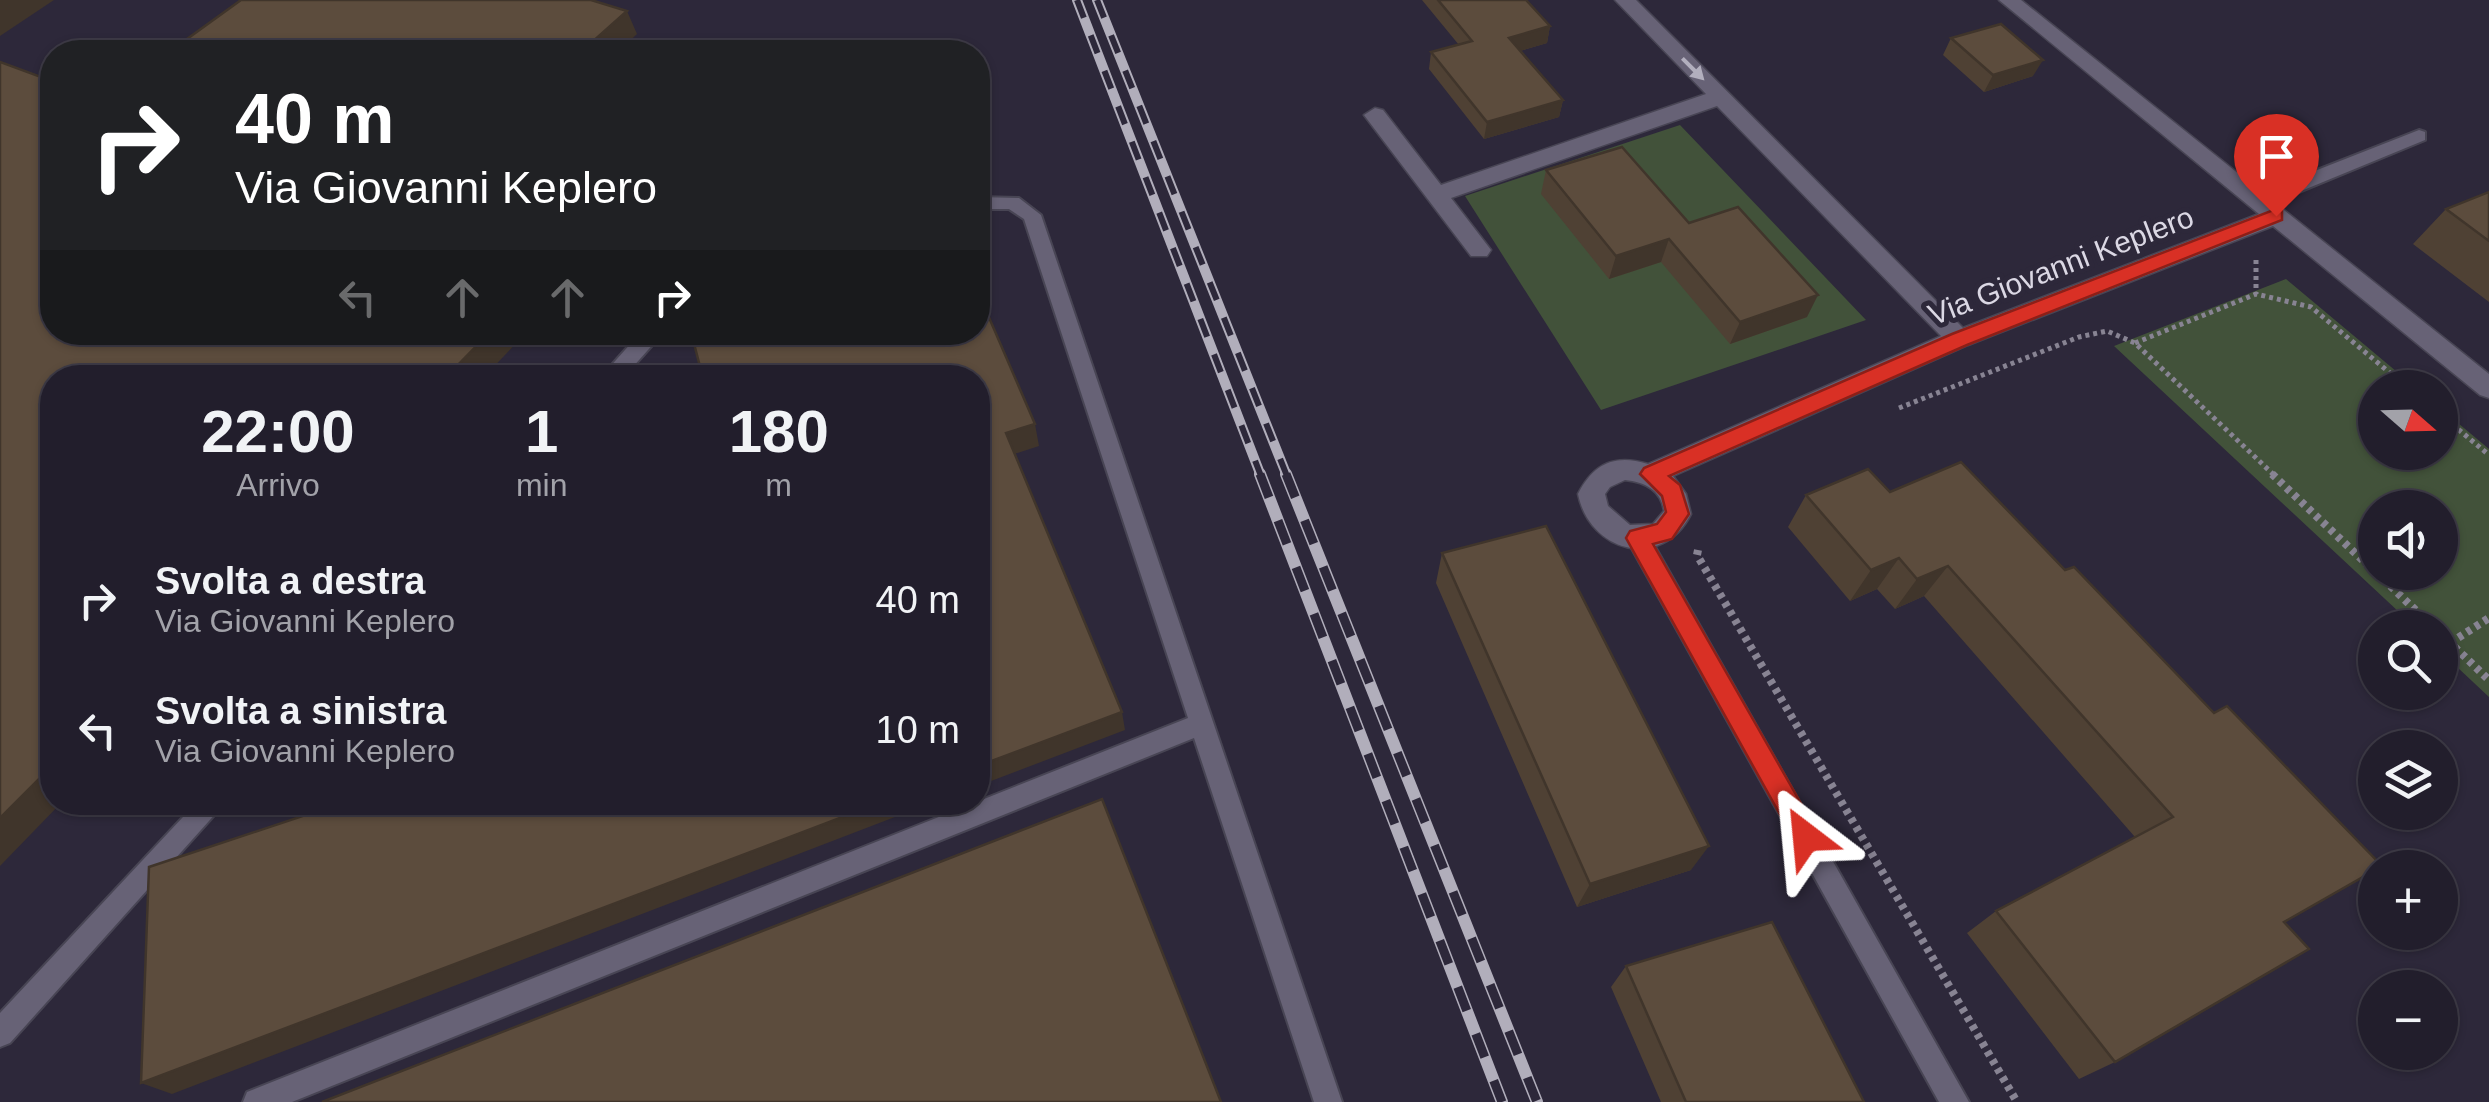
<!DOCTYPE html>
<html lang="it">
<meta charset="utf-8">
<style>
body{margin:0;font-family:Arial,sans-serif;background:#2e2b38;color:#f1f3f6;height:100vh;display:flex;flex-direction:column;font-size:38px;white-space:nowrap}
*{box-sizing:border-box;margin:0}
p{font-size:32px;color:#a2a2a9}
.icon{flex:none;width:55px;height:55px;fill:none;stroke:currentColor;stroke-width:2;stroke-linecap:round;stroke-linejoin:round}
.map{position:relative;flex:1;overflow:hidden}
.details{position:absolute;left:40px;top:365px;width:950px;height:450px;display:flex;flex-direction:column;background:#221e2c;border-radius:40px;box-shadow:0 2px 8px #0004,0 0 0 2px #3f3c48}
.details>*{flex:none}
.guide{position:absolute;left:40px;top:40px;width:950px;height:305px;border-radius:40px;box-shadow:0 2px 8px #0004,0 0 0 2px #3f3c48;background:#202124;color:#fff;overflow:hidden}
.needle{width:65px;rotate:110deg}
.controls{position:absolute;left:2358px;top:370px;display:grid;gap:20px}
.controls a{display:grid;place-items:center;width:100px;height:100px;border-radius:50%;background:#221e2c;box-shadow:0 2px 8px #0004,0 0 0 2px #3f3c48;font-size:50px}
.pin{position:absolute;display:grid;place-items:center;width:85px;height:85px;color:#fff;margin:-102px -42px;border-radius:50% 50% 50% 0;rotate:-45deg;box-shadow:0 0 10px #0007}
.pin .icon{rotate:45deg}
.me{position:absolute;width:110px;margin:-55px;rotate:331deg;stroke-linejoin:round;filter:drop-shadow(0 0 8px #0008)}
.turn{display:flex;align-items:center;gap:35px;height:210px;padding:0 30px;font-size:45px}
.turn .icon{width:130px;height:130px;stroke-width:2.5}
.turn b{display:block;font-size:70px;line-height:85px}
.lanes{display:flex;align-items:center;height:95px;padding:0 30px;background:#0003;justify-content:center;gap:50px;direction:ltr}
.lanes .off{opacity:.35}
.eta{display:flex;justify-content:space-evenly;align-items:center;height:170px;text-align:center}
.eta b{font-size:60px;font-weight:700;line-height:70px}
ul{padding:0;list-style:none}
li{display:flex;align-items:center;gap:30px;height:130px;padding:0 30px}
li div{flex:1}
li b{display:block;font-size:38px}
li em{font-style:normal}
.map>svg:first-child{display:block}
</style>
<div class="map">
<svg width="2489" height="1102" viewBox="0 0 2489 1102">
<rect width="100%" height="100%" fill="#2d283a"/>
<path fill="#42523a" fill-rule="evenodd" d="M1680,125L1866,320L1601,410L1465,196Z
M2286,279L2415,387L2375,388V452H2440V408L2489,449V697L2440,651V628L2415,627L2114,346ZM2375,508H2440V572H2375Z"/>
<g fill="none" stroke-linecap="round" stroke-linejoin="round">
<g stroke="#484554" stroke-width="4">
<path id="service" d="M2419,130L2425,132V140L2265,206L2258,207L2249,201L2251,196Z
M978,197L1019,198L1041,215L1342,1102H1314L1194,738L292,1102H243L247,1092L257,1088L1188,718L1024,219L1009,209H978Z
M641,332H664L623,378H600Z
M1638,529L1646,531L1969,1102H1939L1630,545L1627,538L1630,531Z
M197,802H226L10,1043L0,1047V1013Z"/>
</g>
<g stroke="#484554" stroke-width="3">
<path id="minor" d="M1615,0H1636L1963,328L2259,214L1999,0H2021L2489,374V398L2480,395L2273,226L1968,345L1673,476L1686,494L1691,514C1662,571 1590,553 1578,494C1594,463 1615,454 1648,464L1941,336L1717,106L1451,198L1491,250L1487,256H1471L1364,115L1375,108L1383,110L1441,185L1706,94ZM1625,480C1645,482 1661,490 1664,511L1653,524L1630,525L1608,506L1605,494L1610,487Z"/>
</g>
<path stroke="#888493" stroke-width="5" stroke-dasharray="4 4" stroke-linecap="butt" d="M2256,260V294
M2135,343L2256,294L2311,307L2408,388
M1899,408L2079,337L2107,331L2135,343L2275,476
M2440,414L2489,455"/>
<path stroke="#888493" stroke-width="8" stroke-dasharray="5 5" stroke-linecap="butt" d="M2272,474L2375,572
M1698,550L1697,555L2017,1102
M2376,572L2434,628
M2440,633L2489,680
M2450,643L2489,618"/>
<use href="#service" fill="#676276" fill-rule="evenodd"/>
<use href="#minor" fill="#676276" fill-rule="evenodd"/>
<g stroke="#b1aebb" stroke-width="10">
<path id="rail-far1" d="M1077,0L1261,476
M1097,0L1287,476"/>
</g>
<g stroke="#b1aebb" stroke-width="12">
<path id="rail" d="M1260,474L1502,1102
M1286,474L1537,1102"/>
</g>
<use href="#rail-far1" stroke="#2d283a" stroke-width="6" stroke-dasharray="19" stroke-linecap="butt"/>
<use href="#rail" stroke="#2d283a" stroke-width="9" stroke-dasharray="25" stroke-linecap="butt"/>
</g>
<path fill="#4f4134" d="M1422,0H1526L1550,26L1547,43L1520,51L1563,100L1559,117L1484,139L1429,69L1431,52L1459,45Z
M1951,38L2033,76L1984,92L1943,55Z
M1546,170L1689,223L1807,317L1730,344L1661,262L1609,279L1541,194Z
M2489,192V302L2413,244L2446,209Z
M1868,469L2284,922L2115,1062L2079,1079L1967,933L1996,911L2135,837L1924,596L1895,609L1877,589L1850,601L1788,527L1806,495Z
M1442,553L1691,870L1577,907L1436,583Z
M1626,966L1864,1102H1661L1611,987Z"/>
<path fill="#40352b" d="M0,0H54L0,36Z
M627,11L637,34L618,52H581Z
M1550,26L1547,43L1506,55L1509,38Z
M2043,60L2033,76L1984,92L1993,75Z
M1563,100L1559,117L1484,139L1487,122Z
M1669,239L1661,262L1609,279L1616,256Z
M1818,295L1807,317L1730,344L1740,322Z
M490,332H527L483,378H445Z
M1035,424L1039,446L1011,455L1006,433Z
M1899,558L1877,589L1850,601L1871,570Z
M1948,566L1924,596L1895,609L1917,579Z
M1122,712L1125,730L978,786V766Z
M52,766V802H62L0,866V818Z
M882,802H934L172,1094L141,1083Z
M1709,846L1691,870L1577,907L1590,884Z"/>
<path fill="#5c4c3d" stroke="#40352b" stroke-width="2.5" d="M241,0H591L627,11L581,52H169Z
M1438,0H1526L1550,26L1509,38L1563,100L1487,122L1431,52L1472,41Z
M2001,24L2043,60L1993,75L1951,38Z
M0,62L52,81V332H490L445,378H52V766L0,818Z
M1622,147L1689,223L1738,207L1818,295L1740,322L1669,239L1616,256L1546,170Z
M2489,192V241L2446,209Z
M978,292L1035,424L1006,433L1122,712L978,766V378H703L691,332H978Z
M1961,462L2065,570L2074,567L2214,713L2227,706L2382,866L2375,868V870L2284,922L2309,949L2115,1062L1996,911L2173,817L1948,566L1917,579L1899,558L1871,570L1806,495L1868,469L1890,492Z
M1546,526L1709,846L1590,884L1442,553Z
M1102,799L1221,1102H322Z
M317,802H882L141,1083L149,867L318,811Z
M1772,922L1864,1102H1686L1626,966Z"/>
<defs><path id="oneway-solid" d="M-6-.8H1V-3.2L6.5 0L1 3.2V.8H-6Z" transform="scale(2.5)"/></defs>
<use fill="#b2afbe" href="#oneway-solid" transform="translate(1693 69) rotate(45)"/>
<path fill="#d93025" stroke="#8d1f18" stroke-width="2.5" d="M2276,209L2282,211V220L1967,345L1669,476L1680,485L1689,514L1672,539L1653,544L1815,828L1819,837L1815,845L1806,849L1797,845L1626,538L1630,531L1657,524L1666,512L1662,496L1640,474L1644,468L1952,334Z"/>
<g text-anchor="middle" stroke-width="10" stroke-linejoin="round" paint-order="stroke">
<g font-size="30" fill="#dbd8e4" stroke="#2d283a">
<text transform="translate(2061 266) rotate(-21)" y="10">Via Giovanni Keplero</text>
</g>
</g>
</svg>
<div class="controls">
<a><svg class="needle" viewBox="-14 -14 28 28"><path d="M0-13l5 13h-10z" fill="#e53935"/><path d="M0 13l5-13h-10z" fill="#a2a2a9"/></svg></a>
<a><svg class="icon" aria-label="sound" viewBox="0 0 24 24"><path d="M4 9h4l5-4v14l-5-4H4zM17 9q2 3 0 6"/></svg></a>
<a><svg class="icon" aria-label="search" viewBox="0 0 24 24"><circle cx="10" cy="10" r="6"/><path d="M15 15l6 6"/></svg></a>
<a><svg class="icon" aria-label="layers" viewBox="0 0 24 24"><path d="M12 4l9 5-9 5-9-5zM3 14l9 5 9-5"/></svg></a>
<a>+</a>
<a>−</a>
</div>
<div class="pin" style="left:2276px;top:216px;background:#d93025"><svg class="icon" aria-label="arrive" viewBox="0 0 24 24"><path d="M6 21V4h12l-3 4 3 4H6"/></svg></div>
<svg class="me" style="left:1806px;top:837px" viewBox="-20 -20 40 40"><path d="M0-17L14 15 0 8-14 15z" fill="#d93025" stroke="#fff" stroke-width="4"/></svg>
<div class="guide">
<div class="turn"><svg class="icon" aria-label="right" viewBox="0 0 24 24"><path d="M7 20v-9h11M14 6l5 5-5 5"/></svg><div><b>40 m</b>Via Giovanni Keplero</div></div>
<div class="lanes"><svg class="icon off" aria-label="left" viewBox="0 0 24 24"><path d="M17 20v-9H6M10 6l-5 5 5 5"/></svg><svg class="icon off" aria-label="ahead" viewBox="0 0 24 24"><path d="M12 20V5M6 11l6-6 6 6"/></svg><svg class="icon off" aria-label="ahead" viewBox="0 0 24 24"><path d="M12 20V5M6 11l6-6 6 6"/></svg><svg class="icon" aria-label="right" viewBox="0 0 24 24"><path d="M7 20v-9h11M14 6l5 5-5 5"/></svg></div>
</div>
<section class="details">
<div class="eta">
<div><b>22:00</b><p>Arrivo</p></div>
<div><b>1</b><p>min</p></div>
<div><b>180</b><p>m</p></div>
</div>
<ul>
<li><svg class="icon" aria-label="right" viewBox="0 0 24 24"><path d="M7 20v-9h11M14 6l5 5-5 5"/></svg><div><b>Svolta a destra</b><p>Via Giovanni Keplero</p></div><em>40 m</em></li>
<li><svg class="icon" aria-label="left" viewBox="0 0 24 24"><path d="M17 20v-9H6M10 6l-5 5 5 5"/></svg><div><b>Svolta a sinistra</b><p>Via Giovanni Keplero</p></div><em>10 m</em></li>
</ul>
</section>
</div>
